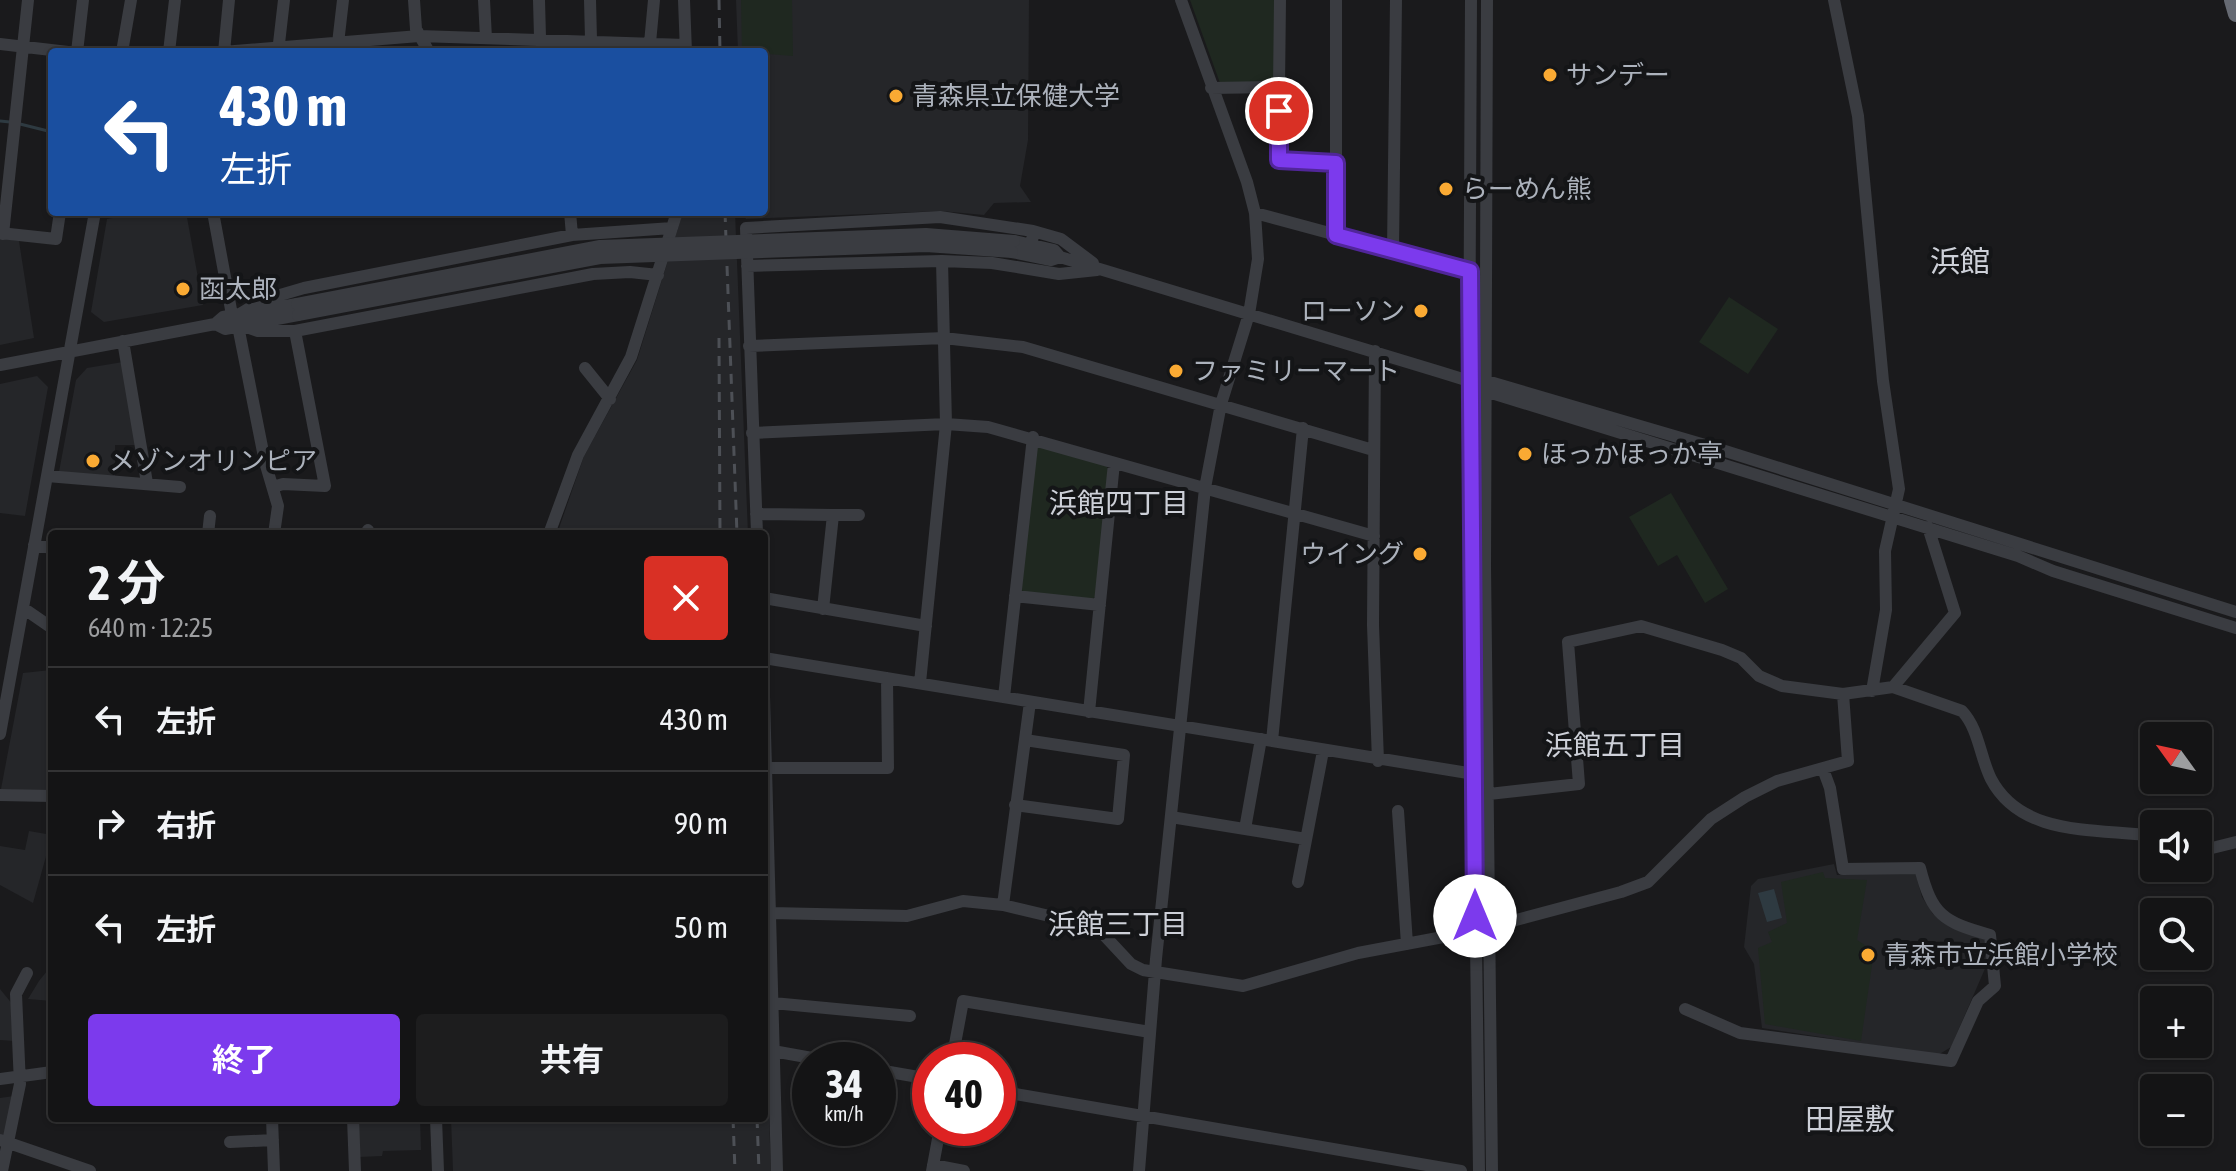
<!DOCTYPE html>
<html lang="ja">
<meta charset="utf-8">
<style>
body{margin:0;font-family:"Asap Condensed","Noto Sans JP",sans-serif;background:#1d1d1e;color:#f1f3f6;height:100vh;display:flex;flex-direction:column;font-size:30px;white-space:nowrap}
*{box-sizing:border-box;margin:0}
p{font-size:26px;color:#9d9ea0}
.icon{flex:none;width:44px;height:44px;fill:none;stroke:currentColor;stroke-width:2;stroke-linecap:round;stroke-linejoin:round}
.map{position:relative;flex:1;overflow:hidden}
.drawer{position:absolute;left:48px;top:530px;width:720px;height:592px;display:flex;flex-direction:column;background:#141415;border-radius:8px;box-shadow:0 2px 6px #0004,0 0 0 2px #333334}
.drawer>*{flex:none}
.banner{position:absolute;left:48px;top:48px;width:720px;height:168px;border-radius:8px;box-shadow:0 2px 6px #0004,0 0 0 2px #333334;background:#1a4fa0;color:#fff;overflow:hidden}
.needle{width:52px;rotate:303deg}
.tools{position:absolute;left:2140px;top:722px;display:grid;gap:16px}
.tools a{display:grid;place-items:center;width:72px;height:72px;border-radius:8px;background:#141415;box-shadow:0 2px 6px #0004,0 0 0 2px #333334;font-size:40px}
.speed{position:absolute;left:792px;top:1042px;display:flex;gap:16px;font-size:40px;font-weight:700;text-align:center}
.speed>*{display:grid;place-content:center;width:104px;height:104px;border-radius:50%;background:#141415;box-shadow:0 2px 6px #0004,0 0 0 2px #333334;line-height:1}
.speed small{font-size:20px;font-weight:400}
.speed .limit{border:12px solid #d22;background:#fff;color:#111}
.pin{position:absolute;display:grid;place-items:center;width:68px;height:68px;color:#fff;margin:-34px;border:4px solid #fff;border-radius:50%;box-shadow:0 2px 8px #0007}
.me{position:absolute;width:88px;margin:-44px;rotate:0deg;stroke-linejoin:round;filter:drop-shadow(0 0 6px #0008)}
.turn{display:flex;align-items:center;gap:28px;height:168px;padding:0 40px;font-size:36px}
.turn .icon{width:104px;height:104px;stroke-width:2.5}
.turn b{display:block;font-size:56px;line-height:68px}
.round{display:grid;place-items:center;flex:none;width:84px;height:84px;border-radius:8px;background:#1d1d1e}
.head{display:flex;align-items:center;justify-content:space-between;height:136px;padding:0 40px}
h1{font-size:48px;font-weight:700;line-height:60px}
.button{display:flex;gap:16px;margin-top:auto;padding:16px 40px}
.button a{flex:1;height:92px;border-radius:8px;background:#7c3aed;color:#fff;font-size:32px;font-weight:700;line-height:92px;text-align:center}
.button a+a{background:#1d1d1e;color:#f1f3f6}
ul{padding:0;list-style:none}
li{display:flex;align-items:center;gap:24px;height:104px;padding:0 40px;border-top:2px solid #333334}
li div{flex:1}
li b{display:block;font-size:30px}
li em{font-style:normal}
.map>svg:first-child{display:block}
</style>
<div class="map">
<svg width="2236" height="1171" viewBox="0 0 2236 1171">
<rect width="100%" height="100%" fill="#1a1a1c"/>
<path fill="#252629" d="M736,0H1029L1028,140L1020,186L1031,202L994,203L984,215L941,211L746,219L742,212H764V52H738Z
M145,212H186L203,305L104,322L91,312L107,219Z
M683,212H735L748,534H557L584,456L637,360Z
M0,238L19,241L34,338L0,345Z
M123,362L136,445H115V476L59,472L76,380L87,368Z
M37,376L48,387L25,516L0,513V384Z
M51,670L52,792L1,789L23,673Z
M29,831L52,835L33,903L0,885V846L25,850Z
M1834,864L1837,875L1915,872L1922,897L1933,914L1954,927L1986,937L1987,964L1951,1047L1938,1055L1762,1028L1754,964L1744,947L1751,886L1758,879Z
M52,965V1001L28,999L39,981Z
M764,977L771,1171H453L451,1118H764Z
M0,989L13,1005L14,1041L0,1040Z
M14,1096L5,1135L0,1134V1098Z
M357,1118H420L421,1150L383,1151L382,1156L359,1157Z"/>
<path fill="#1f2820" d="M741,0H792L793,56L742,52Z
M1190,0H1275L1274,79L1269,84L1220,83Z
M1729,297L1778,329L1748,374L1699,342Z
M1040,445L1106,464L1108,470L1096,596L1091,600L1024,593L1021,589L1036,449Z
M1671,493L1728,589L1705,603L1677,555L1658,566L1629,517Z
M1823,872L1825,878L1867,880L1857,940L1874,951L1861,1041L1765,1024L1758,948L1772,942L1768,932L1787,923L1781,882Z"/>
<path fill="#2e3a41" d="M1774,889L1782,918L1767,922L1758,893Z"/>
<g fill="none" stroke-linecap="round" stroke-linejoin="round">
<path stroke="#2e3a41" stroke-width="3" d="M0,121L10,122
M20,124L52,132"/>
<path stroke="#3a3c41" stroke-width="12" d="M414,0L416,29L429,52
M484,0L486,38
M539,0L540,37
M590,0L591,39
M684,0L686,52
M1471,0L1469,409L1479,1171
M1487,0L1485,566L1492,1171
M1834,0L1858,116L1883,381L1899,489L1885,551L1886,610L1872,691
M650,43L654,0
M0,44L68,52
M77,52L83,0
M122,52L131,0
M169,52L175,0
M223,52L419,36L685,45
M224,52L229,0
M278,52L284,0
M337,52L343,0
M1279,87V160L1336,163
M1211,88L1279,87L1280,0
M213,212L232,315
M570,212L572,235
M1255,213L1470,271
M1033,231L1061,239L1093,263
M0,233L56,239L60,212
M3,234L28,0
M1336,235V0
M1014,241L1054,250L1060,257L1440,372L1469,381L1485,391L2018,556L2053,571L2236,628
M1393,250L1396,0
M1012,252L1051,260L1060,257
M942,261L992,263L1059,274L1097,270
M747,266L942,261L946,424L920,683
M240,314L263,300L304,288L572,235L672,228
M215,324L225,329L298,315
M241,325L258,331H295L593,274L630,272L658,275
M238,326L265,462L278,506L274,534
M123,341L147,483
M749,346L944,338L1023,347L1373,450
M1375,351L1373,625L1378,761
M0,365L215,324L223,317L297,304
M585,368L610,399
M1480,379L1722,450L2236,612
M752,433L946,424L988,427L1374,536
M47,476L180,487
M273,487L283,484L325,486L295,331
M756,514L833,515L823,609
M833,515H859
M208,534L210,516
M366,534L368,530
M549,534L578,455L631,357L677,212
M757,534L746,228L940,217L1033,231L1032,244
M34,545L52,548
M1015,596L1100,605
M764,598L926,626
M23,608L52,628
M764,658L1474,774
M1893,687L1955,613L1928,527
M764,696L777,1171
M1004,697L1033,437
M1089,712L1114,463
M0,734L95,212
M1272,741L1303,428
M767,768H888L887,678
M1489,794L1579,784L1568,642L1641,626L1722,650L1741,658L1759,676L1782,686L1843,694
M0,795L52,796
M1015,805L1118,819L1124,755L1025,740
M1398,811L1407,944
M1171,817L1306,839
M1245,829L1261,739
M2198,847L2208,849L2236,842
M1298,882L1323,751
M1003,905L1030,702
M771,913L907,916L963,901L1003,905L1083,924L1103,934L1131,964L1143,970L1243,986L1358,953L1475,931L1621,892L1648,882L1711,819L1745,797L1777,781L1848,761L1843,694L1893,687L1962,711C1979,729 1980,757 1991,779C2022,838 2098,828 2154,836
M773,1003L910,1016
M1685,1009L1740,1033L1951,1061L1978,1001L1995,986L1990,935C1943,922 1932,915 1920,868L1843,869L1830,788L1823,769
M773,1051L823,1060
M952,1060L963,1001L1150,1032
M878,1070L930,1079
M0,1079L52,1072
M998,1091L1461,1171
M272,1118L274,1171
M353,1118L355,1171
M436,1118L438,1171
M0,1140L90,1171
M230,1142L273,1140
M933,1165L964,1171
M2,1171L20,1084L16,994L27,973
M932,1171L940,1128
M1139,1171L1156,959L1205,488L1221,404L1249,314L1258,259L1255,213L1247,182L1181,0"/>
<path stroke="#666a73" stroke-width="16" d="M2232,0L2236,14"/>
<path stroke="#4d5056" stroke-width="3" stroke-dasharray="10 8" stroke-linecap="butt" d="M719,0L720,52
M725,212L737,534
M719,338L720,534
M733,1118L735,1171
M757,1118L759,1171"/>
<path stroke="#3a3c41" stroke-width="12" d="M297,304L600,246L926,234L1014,241
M298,315L600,258L926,246L1012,252"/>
</g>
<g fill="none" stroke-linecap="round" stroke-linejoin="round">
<g stroke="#51269a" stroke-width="20">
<path id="route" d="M1279,111V160L1336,163V235L1470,271L1475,916"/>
</g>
<use href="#route" stroke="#7c3aed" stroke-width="14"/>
</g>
<g fill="#faaa33" stroke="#141517" stroke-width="3">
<circle cx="1550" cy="75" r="8"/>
<circle cx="896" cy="96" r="8"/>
<circle cx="1446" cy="189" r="8"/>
<circle cx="183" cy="289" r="8"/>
<circle cx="1421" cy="311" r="8"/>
<circle cx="1176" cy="371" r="8"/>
<circle cx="1525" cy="454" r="8"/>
<circle cx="93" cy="461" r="8"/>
<circle cx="1420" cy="554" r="8"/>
<circle cx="1868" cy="955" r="8"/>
</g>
<g text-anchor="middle" stroke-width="8" stroke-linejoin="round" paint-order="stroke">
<g font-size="26" fill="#acb2bc" stroke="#141517" text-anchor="start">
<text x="1566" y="84">サンデー</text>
<text x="912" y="105">青森県立保健大学</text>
<text x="1462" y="198">らーめん熊</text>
<text x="199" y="298">函太郎</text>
<text x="1405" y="320" text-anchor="end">ローソン</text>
<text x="1192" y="380">ファミリーマート</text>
<text x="1541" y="463">ほっかほっか亭</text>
<text x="109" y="470">メゾンオリンピア</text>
<text x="1404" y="563" text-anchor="end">ウイング</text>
<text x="1884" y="964">青森市立浜館小学校</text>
</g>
<g font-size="28" fill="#cdd0d8" stroke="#141517">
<text x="1119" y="513">浜館四丁目</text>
<text x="1615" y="755">浜館五丁目</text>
<text x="1118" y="934">浜館三丁目</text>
</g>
<g font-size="30" fill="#cdd0d8" stroke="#141517">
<text x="1960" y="272">浜館</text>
<text x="1850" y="1130">田屋敷</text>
</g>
</g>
</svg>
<div class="tools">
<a><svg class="needle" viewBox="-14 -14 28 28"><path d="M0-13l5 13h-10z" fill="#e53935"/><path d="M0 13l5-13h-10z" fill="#9d9ea0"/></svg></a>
<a><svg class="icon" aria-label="sound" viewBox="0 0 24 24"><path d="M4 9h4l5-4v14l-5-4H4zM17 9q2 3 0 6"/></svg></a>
<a><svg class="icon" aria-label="search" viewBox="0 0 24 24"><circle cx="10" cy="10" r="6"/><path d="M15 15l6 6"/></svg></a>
<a>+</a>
<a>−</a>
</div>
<div class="speed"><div>34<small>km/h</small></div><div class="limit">40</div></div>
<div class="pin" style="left:1279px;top:111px;background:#d93025"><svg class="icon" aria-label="arrive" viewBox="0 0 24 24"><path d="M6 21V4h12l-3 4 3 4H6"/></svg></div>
<svg class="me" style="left:1475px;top:916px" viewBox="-20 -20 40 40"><circle r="19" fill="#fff"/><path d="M0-13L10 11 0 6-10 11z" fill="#7c3aed"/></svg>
<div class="banner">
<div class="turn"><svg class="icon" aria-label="left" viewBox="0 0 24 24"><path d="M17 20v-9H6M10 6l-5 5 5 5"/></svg><div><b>430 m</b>左折</div></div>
</div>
<section class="drawer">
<div class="head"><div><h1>2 分</h1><p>640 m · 12:25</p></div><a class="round" style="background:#d93025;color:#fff"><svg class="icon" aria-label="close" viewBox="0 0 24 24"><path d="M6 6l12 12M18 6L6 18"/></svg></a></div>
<ul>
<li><svg class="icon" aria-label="left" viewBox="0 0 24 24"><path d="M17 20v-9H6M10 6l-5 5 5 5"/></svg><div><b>左折</b></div><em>430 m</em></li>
<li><svg class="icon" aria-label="right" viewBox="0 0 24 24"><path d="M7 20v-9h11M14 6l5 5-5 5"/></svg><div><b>右折</b></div><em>90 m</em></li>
<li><svg class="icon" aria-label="left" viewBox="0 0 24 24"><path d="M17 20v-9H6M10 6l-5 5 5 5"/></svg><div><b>左折</b></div><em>50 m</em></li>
</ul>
<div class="button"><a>終了</a><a>共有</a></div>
</section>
</div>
